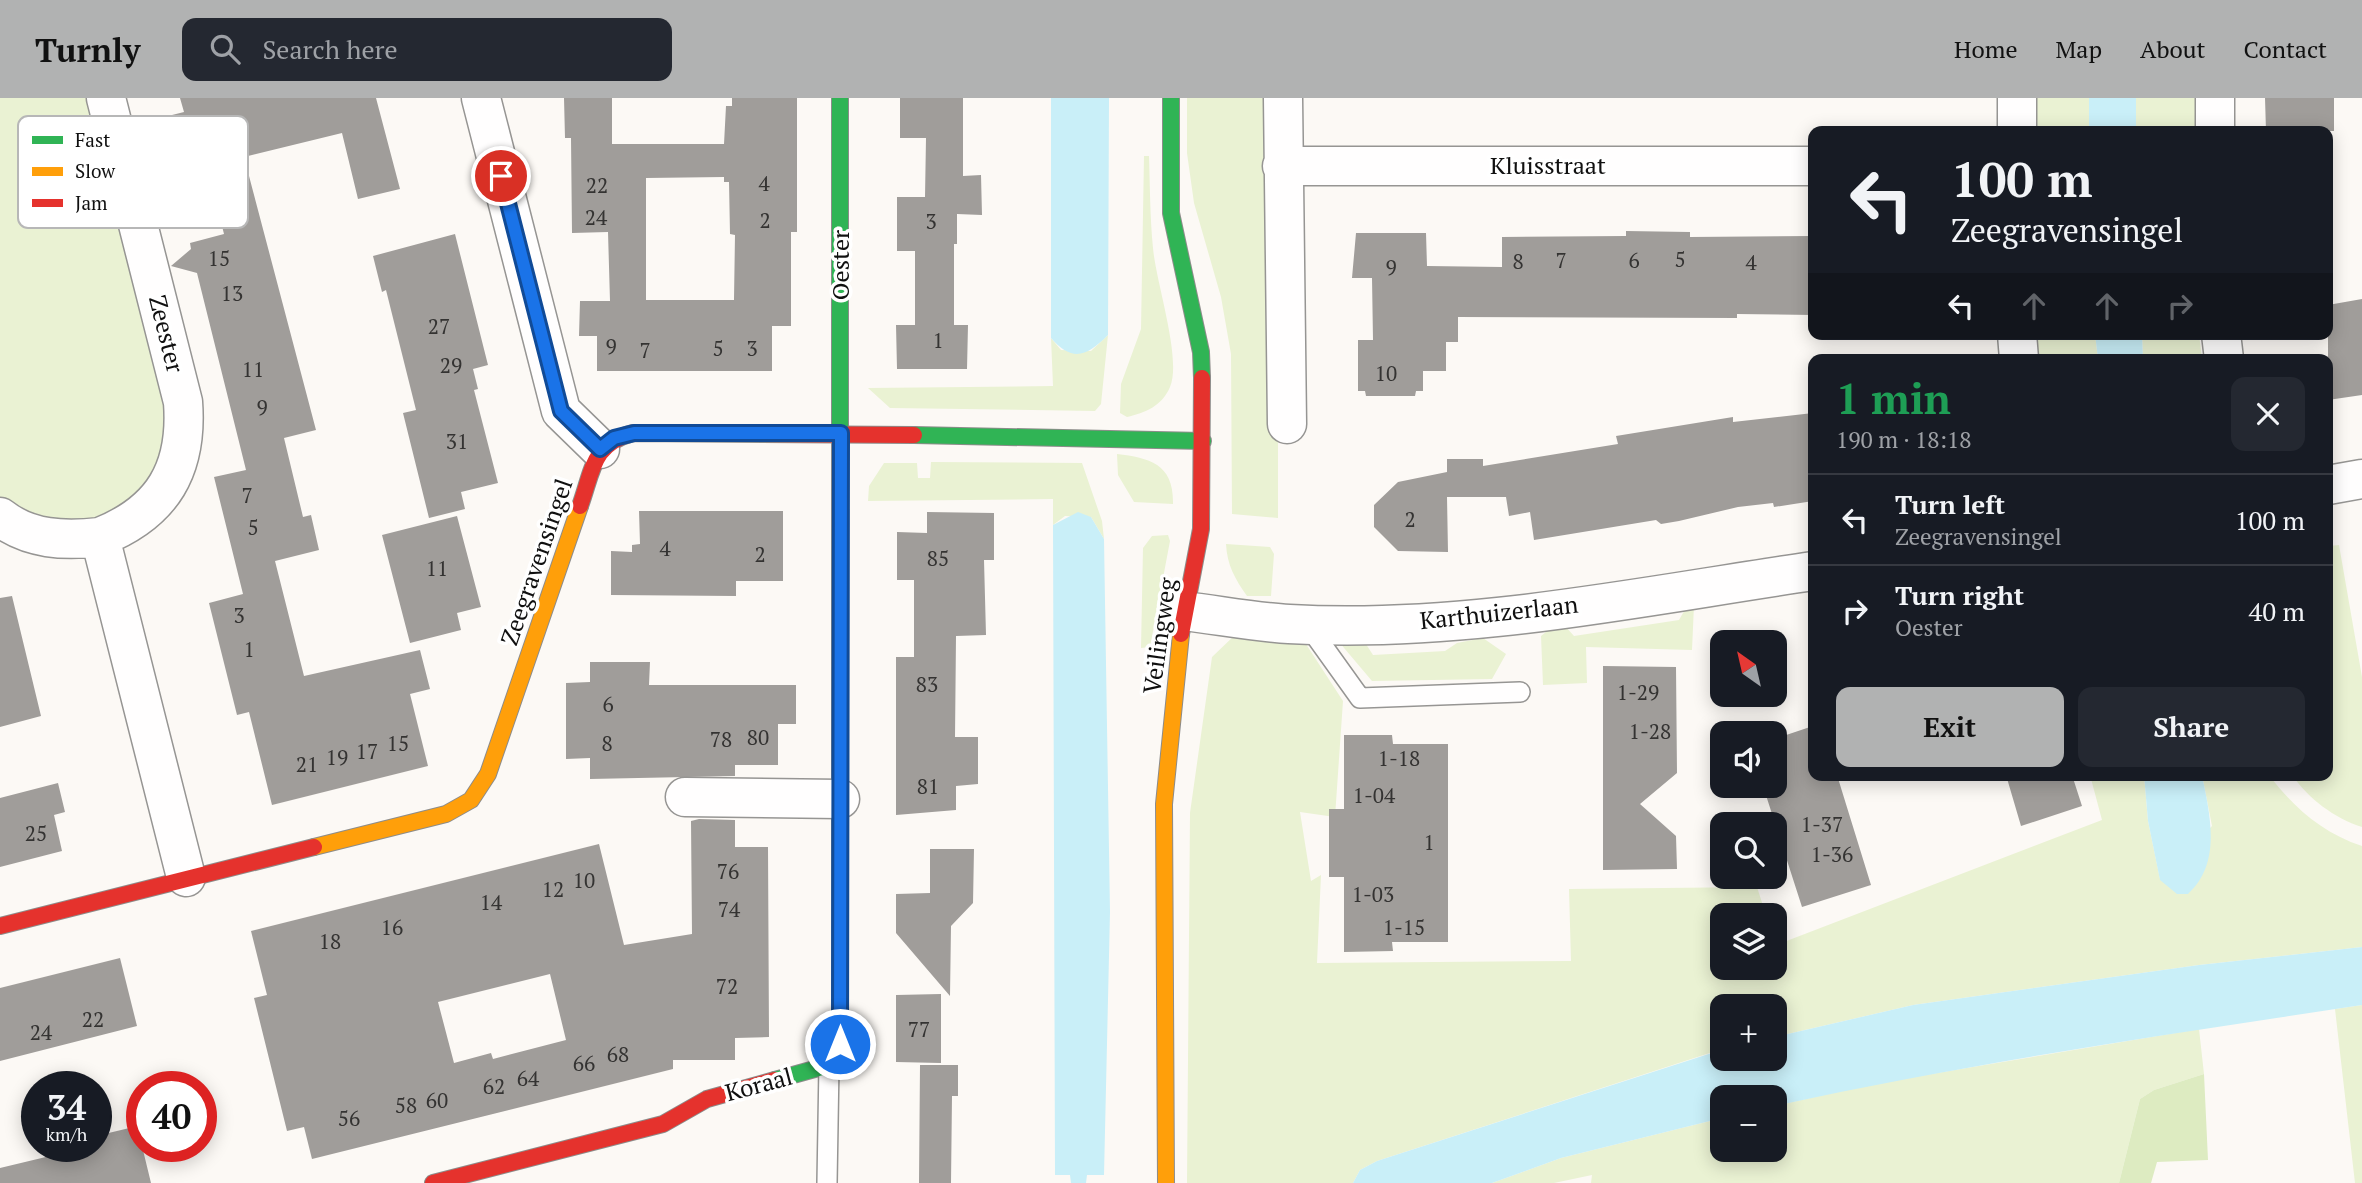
<!DOCTYPE html>
<meta charset="utf-8">
<style>
body{margin:0;font-family:"PT Serif",serif;background:#242831;color:#f1f3f6;height:100vh;display:flex;flex-direction:column;font-size:26px;white-space:nowrap}
*{box-sizing:border-box;margin:0}
p{font-size:23px;color:#9ea1a6}
.icon{flex:none;width:38px;height:38px;fill:none;stroke:currentColor;stroke-width:2;stroke-linecap:round;stroke-linejoin:round}
.map{position:relative;flex:1;overflow:hidden}
.side{position:absolute;left:1808px;top:256px;width:525px;height:427px;display:flex;flex-direction:column;background:#171b24;border-radius:14px;box-shadow:0 4px 18px #0003}
.side>*{flex:none}
.top-card{position:absolute;left:1808px;top:28px;width:525px;height:214px;border-radius:14px;box-shadow:0 4px 18px #0003;background:#171b24;color:#f1f3f6;overflow:hidden}
.needle{width:46px;rotate:326deg}
.buttons{position:absolute;left:1710px;top:532px;display:grid;gap:14px}
.buttons a{display:grid;place-items:center;width:77px;height:77px;border-radius:14px;background:#171b24;box-shadow:0 4px 18px #0003;font-size:35px}
.speed{position:absolute;left:21px;top:973px;display:flex;gap:14px;font-size:35px;font-weight:700;text-align:center}
.speed>*{display:grid;place-content:center;width:91px;height:91px;border-radius:50%;background:#171b24;box-shadow:0 4px 18px #0003;line-height:1}
.speed small{font-size:18px;font-weight:400}
.speed .limit{border:10px solid #d22;background:#fff;color:#111}
.pin{position:absolute;display:grid;place-items:center;width:60px;height:60px;color:#fff;margin:-30px;border:4px solid #fff;border-radius:50%;box-shadow:0 2px 7px #0007}
.me{position:absolute;width:77px;margin:-38px;rotate:0deg;stroke-linejoin:round;filter:drop-shadow(0 0 5px #0008)}
.turn{display:flex;align-items:center;gap:24px;height:147px;padding:0 28px;font-size:32px}
.turn .icon{width:91px;height:91px;stroke-width:2.5}
.turn b{display:block;font-size:49px;line-height:60px}
.lanes{display:flex;align-items:center;height:66px;padding:0 28px;background:#0003;justify-content:center;gap:35px;direction:ltr}
.lanes .off{opacity:.35}
.round{display:grid;place-items:center;flex:none;width:74px;height:74px;border-radius:14px;background:#242831}
.summary{display:flex;align-items:center;justify-content:space-between;height:119px;padding:0 28px}
h1{font-size:42px;font-weight:600;line-height:52px;color:#1e9e55}
.button{display:flex;gap:14px;margin-top:auto;padding:14px 28px}
.button a{flex:1;height:80px;border-radius:14px;background:#b1b2b2;color:#111;font-size:28px;font-weight:600;line-height:80px;text-align:center}
.button a+a{background:#242831;color:#f1f3f6}
ul{padding:0;list-style:none}
li{display:flex;align-items:center;gap:21px;height:91px;padding:0 28px;border-top:2px solid #363941}
li div{flex:1}
li b{display:block;font-size:26px}
li em{font-style:normal}
header{display:flex;align-items:center;gap:42px;box-sizing:border-box;height:98px;padding:0 35px;background:#b1b2b2;color:#111}
header strong{font-size:33px}
nav{display:flex;gap:38px;margin-inline-start:auto;font-size:24px}
.search{width:490px;height:63px;background:#242831;display:flex;align-items:center;gap:18px;box-sizing:border-box;padding:0 24px;border-radius:14px;color:#9ea1a6;font-size:26px}
.map>svg:first-child{display:block}
</style>
<header>
<strong>Turnly</strong>
<div class="search"><svg class="icon" aria-label="search" viewBox="0 0 24 24"><circle cx="10" cy="10" r="6"/><path d="M15 15l6 6"/></svg>Search here</div>
<nav><a>Home</a><a>Map</a><a>About</a><a>Contact</a></nav>
</header>
<div class="map">
<svg width="2362" height="1085" viewBox="0 0 2362 1085">
<rect width="100%" height="100%" fill="#fcf9f5"/>
<path fill="#eaf2d3" d="M0,0H92L168,301L162,367L114,420L52,428L0,402Z
M1187,0H1267L1278,325V420L1232,416L1231,256L1221,199L1194,105L1187,55Z
M2031,0H2089V33H2031Z
M2136,0H2197V33H2136Z
M1144,58H1149C1150,89 1150,119 1153,150C1156,185 1182,261 1170,289C1162,308 1145,315 1127,319L1120,315L1121,286L1141,231Z
M2032,236H2095L2098,261H2033Z
M2142,236H2199L2202,261H2143Z
M1108,237L1101,306L1095,313L890,310L868,290L1053,288L1051,240L1061,252L1091,253Z
M1117,356C1150,360 1174,366 1173,406L1134,404L1118,377Z
M931,364L1082,365L1102,423L1104,441L1091,419L1065,418L1053,427V401L868,403L869,388L884,365H917L918,380H930Z
M2328,434L2329,448L2339,447L2362,579V729C2334,720 2309,701 2292,677H2328Z
M1168,437L1170,443L1150,549L1141,550L1143,450L1152,438Z
M1226,446L1270,449L1274,456L1271,498H1247C1235,481 1227,467 1226,446Z
M1694,507L1692,552L1586,549L1587,585L1543,587L1541,538L1551,530L1565,528L1574,538L1679,522L1687,508Z
M1236,536L1302,540L1343,603L1335,719L1300,714L1311,783L1321,777L1317,865L1571,863L1569,791L1757,789L1766,817H1722V870H1774L1775,843L1776,847L2102,722L2090,677H2144L2148,723L2160,781L2212,728L2202,677H2269C2294,710 2323,735 2362,748V849L2199,867L1913,907L1775,939L1774,908H1722V951L1377,1063L1360,1072L1353,1085H1187L1190,715L1212,559Z
M1483,540L1506,556L1492,581L1372,583L1339,544L1364,543L1373,557L1445,553L1457,545Z
M2362,907V1085H2355L2335,911Z
M2199,931L2204,976L2154,992L2140,1001L2119,1085H1591L1592,1077L1554,1085H1492L1561,1060L1722,1020V1052H1774L1775,1008L1871,986Z"/>
<path fill="#ddebc1" d="M2204,976L2208,1062L2157,1064L2151,1085H2119L2140,1001L2154,992Z"/>
<path fill="#c9eff8" d="M1051,0H1109L1108,237C1087,258 1073,265 1051,240Z
M2089,0H2136V33H2089Z
M2095,236H2142L2143,261H2098Z
M1078,414L1091,419L1104,441L1110,814L1104,1077H1087L1086,1085H1071L1070,1077H1055L1053,427Z
M2144,677H2202C2210,717 2222,765 2188,796H2177L2160,782L2148,723Z
M2362,849V907C2165,937 1969,965 1775,1008L1774,999H1722V1020L1561,1060L1492,1085H1353L1360,1072L1377,1063L1721,952L1722,961H1774L1775,939L1913,907L2199,867Z"/>
<path fill="#a09d9a" fill-rule="evenodd" d="M180,0H376L400,91L358,101L342,35L244,59L316,332L284,340L303,419L311,417L319,452L275,463L304,578L420,552L430,591L410,596L428,668L272,707L249,614L237,617L209,505L243,496L214,379L246,372L197,175L171,168L191,151L190,145L224,136L207,68L178,76L164,19L184,14Z
M564,0H612V46H724L726,8H732V0H797V134H791V228H772V273H597V238H579L580,203H610L608,134L572,135L571,40H565ZM724,79V84H729L730,136L735,137L734,202H646V80Z
M900,0H963V78L981,77L982,117L957,116V146H954V227H968L967,271H897L896,227H915V153H897V99H925L926,40H900Z
M2265,0H2334V33H2266Z
M1626,133L1690,134V139L1813,138V217L1737,216V220L1458,219V244H1446V273H1423V293H1416L1415,298H1366L1365,293H1358V242H1373L1372,180H1352L1356,135H1426L1427,168L1502,169V139L1626,138Z
M455,136L488,267L473,271L478,291L474,292L498,385L461,394L465,411L429,420L403,315L416,312L386,192L382,194L373,158Z
M2362,201V297L2328,302V207Z
M1813,315V403L1774,409L1773,405L1738,409L1679,423L1661,426L1656,422L1534,442L1530,414L1509,418L1506,399H1447L1448,454L1398,453L1374,429V407L1398,384L1447,374V361H1483V368L1618,346L1616,338L1733,319V324Z
M639,413H783V483H736V498L611,497V453L632,454V447L640,446Z
M927,414L994,415V462H984L986,537L956,538L955,639H978V686L956,688V712L896,717V559H914V482H897V434L927,435Z
M457,418L481,509L457,515L461,532L410,545L382,437Z
M12,498L41,618L0,629V500Z
M590,564H650L649,587H796V626H778V667H735V678L590,681V660L566,661V585L590,584Z
M1603,568L1676,569L1677,675L1640,706L1676,738L1677,771L1603,772Z
M1813,628V677H1837L1871,787L1802,809L1763,688H1774V641Z
M1344,637H1392L1393,646H1448V844H1392L1393,853L1344,854V779H1329V711H1344Z
M2006,677H2072L2082,708L2021,728Z
M58,685L65,714L54,717L62,753L0,769V700Z
M699,721L735,722V749H768L769,939L735,940V962H673V971L312,1061L304,1029L287,1033L254,900L267,897L251,833L599,746L624,847L692,836L691,723ZM550,876L566,942L493,961L491,955L454,965L438,904Z
M930,751H974L973,805L951,828L950,898L896,835V796L930,795Z
M120,860L137,928L0,963V890Z
M941,896V965L896,964V897Z
M920,967H958V998H952L951,1085H919Z
M142,1027V1048L151,1085H0V1070L50,1058L48,1048H96V1038Z"/>
<g fill="none" stroke-linecap="round" stroke-linejoin="round">
<g stroke="#969593" stroke-width="22">
<path id="lane" d="M1307,526L1360,600L1520,594
M827,1085L829,967"/>
</g>
<g stroke="#969593" stroke-width="41">
<path id="street" d="M481,0L561,313L600,351
M1283,0L1287,326
M2215,0V33
M2017,33V0
M1282,68H1813
M2017,236L2019,261
M2221,236L2224,261
M2328,387L2362,381
M0,419C29,442 65,443 100,439L186,779
M100,439C163,414 188,371 183,304L106,0
M1183,513C1218,517 1254,524 1289,526C1464,536 1641,498 1813,473
M685,699L840,701"/>
</g>
<g stroke="#8d8c8a" stroke-width="18">
<path id="fast" d="M840,0V356
M1171,0V115L1201,254L1202,280
M914,337L1203,343
M775,982L829,967L840,946V622"/>
</g>
<g stroke="#8d8c8a" stroke-width="18">
<path id="slow" d="M314,749L446,716L471,702L488,676L580,408
M1166,1085L1164,706L1181,536"/>
</g>
<g stroke="#8d8c8a" stroke-width="18">
<path id="jam" d="M840,356V622
M580,408C593,372 592,346 633,335L914,337
M1181,536L1201,431L1202,280
M0,828L314,749
M433,1085L663,1026L707,1001L775,982"/>
</g>
<use href="#lane" stroke="#fffefe" stroke-width="19"/>
<use href="#street" stroke="#fffefe" stroke-width="38"/>
<use href="#fast" stroke="#30b455" stroke-width="16"/>
<use href="#slow" stroke="#ff9f0a" stroke-width="16"/>
<use href="#jam" stroke="#e5322d" stroke-width="16"/>
</g>
<g fill="none" stroke-linecap="round" stroke-linejoin="round">
<g stroke="#114b97" stroke-width="18">
<path id="route" d="M501,78L561,313L600,351L614,340L634,335H841L840,946"/>
</g>
<use href="#route" stroke="#1a73e8" stroke-width="12"/>
</g>
<g text-anchor="middle" stroke-width="7" stroke-linejoin="round" paint-order="stroke">
<g font-size="21" fill="#343332">
<text x="764" y="93">4</text>
<text x="597" y="95">22</text>
<text x="596" y="127">24</text>
<text x="765" y="130">2</text>
<text x="931" y="131">3</text>
<text x="219" y="168">15</text>
<text x="1680" y="169">5</text>
<text x="1561" y="170">7</text>
<text x="1634" y="170">6</text>
<text x="1518" y="171">8</text>
<text x="1751" y="172">4</text>
<text x="1391" y="177">9</text>
<text x="232" y="203">13</text>
<text x="439" y="236">27</text>
<text x="938" y="250">1</text>
<text x="611" y="256">9</text>
<text x="718" y="258">5</text>
<text x="752" y="258">3</text>
<text x="645" y="260">7</text>
<text x="451" y="275">29</text>
<text x="253" y="279">11</text>
<text x="1386" y="283">10</text>
<text x="262" y="317">9</text>
<text x="457" y="351">31</text>
<text x="247" y="405">7</text>
<text x="1410" y="429">2</text>
<text x="253" y="437">5</text>
<text x="665" y="458">4</text>
<text x="760" y="464">2</text>
<text x="938" y="468">85</text>
<text x="437" y="478">11</text>
<text x="239" y="525">3</text>
<text x="249" y="559">1</text>
<text x="927" y="594">83</text>
<text x="1638" y="602">1-29</text>
<text x="608" y="614">6</text>
<text x="1650" y="641">1-28</text>
<text x="758" y="647">80</text>
<text x="721" y="649">78</text>
<text x="398" y="653">15</text>
<text x="607" y="653">8</text>
<text x="367" y="661">17</text>
<text x="337" y="667">19</text>
<text x="1399" y="668">1-18</text>
<text x="307" y="674">21</text>
<text x="928" y="696">81</text>
<text x="1374" y="705">1-04</text>
<text x="1822" y="734">1-37</text>
<text x="36" y="743">25</text>
<text x="1429" y="752">1</text>
<text x="1832" y="764">1-36</text>
<text x="728" y="781">76</text>
<text x="584" y="790">10</text>
<text x="553" y="799">12</text>
<text x="1373" y="804">1-03</text>
<text x="491" y="812">14</text>
<text x="729" y="819">74</text>
<text x="392" y="837">16</text>
<text x="1404" y="837">1-15</text>
<text x="330" y="851">18</text>
<text x="727" y="896">72</text>
<text x="93" y="929">22</text>
<text x="919" y="939">77</text>
<text x="41" y="942">24</text>
<text x="618" y="964">68</text>
<text x="584" y="973">66</text>
<text x="528" y="988">64</text>
<text x="494" y="996">62</text>
<text x="437" y="1010">60</text>
<text x="406" y="1015">58</text>
<text x="349" y="1028">56</text>
</g>
<g font-size="24" fill="#101010" stroke="#fff">
<text x="1548" y="76">Kluisstraat</text>
<text transform="translate(841 167) rotate(-90)" y="8">Oester</text>
<text transform="translate(166 236) rotate(76)" y="8">Zeester</text>
<text transform="translate(537 464) rotate(-71)" y="8">Zeegravensingel</text>
<text transform="translate(1499 515) rotate(-6)" y="8">Karthuizerlaan</text>
<text transform="translate(1160 538) rotate(-82)" y="8">Veilingweg</text>
<text transform="translate(759 987) rotate(-15)" y="8">Koraal</text>
</g>
</g>
<rect x="18" y="18" width="230" height="112" rx="10" fill="#fff" stroke="#b7b7b7" stroke-width="2"/>
<rect x="32" y="38" width="31" height="8" fill="#30b455"/>
<rect x="32" y="69" width="31" height="9" fill="#ff9f0a"/>
<rect x="32" y="101" width="31" height="8" fill="#e5322d"/>
<g font-size="19" fill="#101010">
<text x="75" y="49">Fast</text>
<text x="75" y="80">Slow</text>
<text x="75" y="112">Jam</text>
</g>
</svg>
<div class="buttons">
<a><svg class="needle" viewBox="-14 -14 28 28"><path d="M0-13l5 13h-10z" fill="#e53935"/><path d="M0 13l5-13h-10z" fill="#9ea1a6"/></svg></a>
<a><svg class="icon" aria-label="sound" viewBox="0 0 24 24"><path d="M4 9h4l5-4v14l-5-4H4zM17 9q2 3 0 6"/></svg></a>
<a><svg class="icon" aria-label="search" viewBox="0 0 24 24"><circle cx="10" cy="10" r="6"/><path d="M15 15l6 6"/></svg></a>
<a><svg class="icon" aria-label="layers" viewBox="0 0 24 24"><path d="M12 4l9 5-9 5-9-5zM3 14l9 5 9-5"/></svg></a>
<a>+</a>
<a>−</a>
</div>
<div class="speed"><div>34<small>km/h</small></div><div class="limit">40</div></div>
<div class="pin" style="left:501px;top:78px;background:#d93025"><svg class="icon" aria-label="arrive" viewBox="0 0 24 24"><path d="M6 21V4h12l-3 4 3 4H6"/></svg></div>
<svg class="me" style="left:840px;top:946px" viewBox="-20 -20 40 40"><circle r="17" fill="#1a73e8" stroke="#fff" stroke-width="3"/><path d="M0-11L8 9 0 5-8 9z" fill="#fff"/></svg>
<div class="top-card">
<div class="turn"><svg class="icon" aria-label="left" viewBox="0 0 24 24"><path d="M17 20v-9H6M10 6l-5 5 5 5"/></svg><div><b>100 m</b>Zeegravensingel</div></div>
<div class="lanes"><svg class="icon" aria-label="left" viewBox="0 0 24 24"><path d="M17 20v-9H6M10 6l-5 5 5 5"/></svg><svg class="icon off" aria-label="ahead" viewBox="0 0 24 24"><path d="M12 20V5M6 11l6-6 6 6"/></svg><svg class="icon off" aria-label="ahead" viewBox="0 0 24 24"><path d="M12 20V5M6 11l6-6 6 6"/></svg><svg class="icon off" aria-label="right" viewBox="0 0 24 24"><path d="M7 20v-9h11M14 6l5 5-5 5"/></svg></div>
</div>
<section class="side">
<div class="summary"><div><h1>1 min</h1><p>190 m · 18:18</p></div><a class="round"><svg class="icon" aria-label="close" viewBox="0 0 24 24"><path d="M6 6l12 12M18 6L6 18"/></svg></a></div>
<ul>
<li><svg class="icon" aria-label="left" viewBox="0 0 24 24"><path d="M17 20v-9H6M10 6l-5 5 5 5"/></svg><div><b>Turn left</b><p>Zeegravensingel</p></div><em>100 m</em></li>
<li><svg class="icon" aria-label="right" viewBox="0 0 24 24"><path d="M7 20v-9h11M14 6l5 5-5 5"/></svg><div><b>Turn right</b><p>Oester</p></div><em>40 m</em></li>
</ul>
<div class="button"><a>Exit</a><a>Share</a></div>
</section>
</div>
